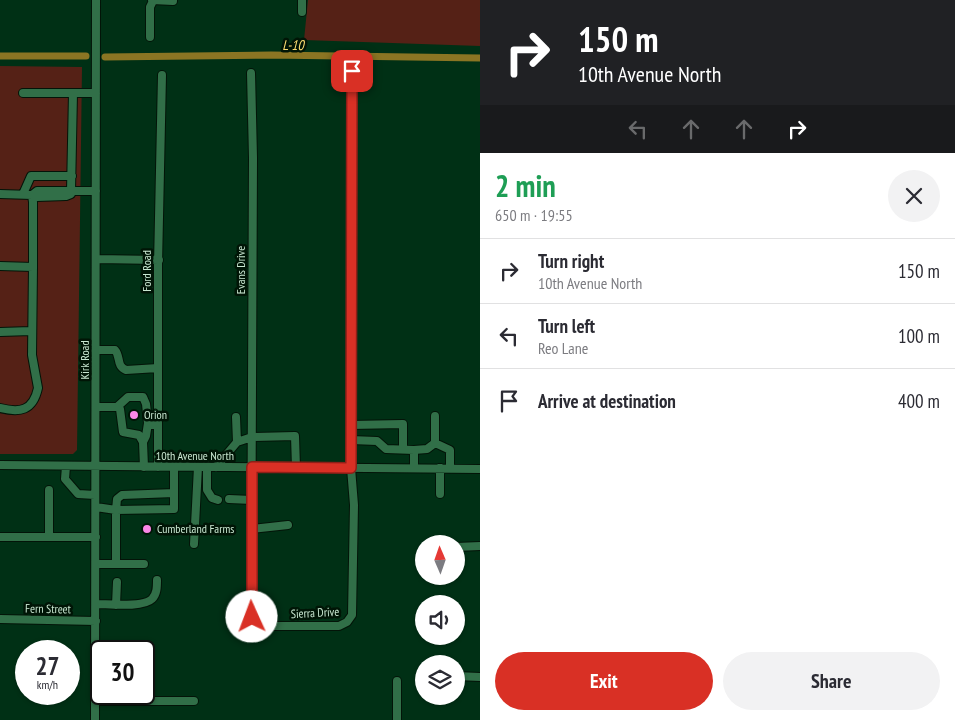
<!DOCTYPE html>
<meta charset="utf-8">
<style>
body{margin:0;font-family:"PT Sans Narrow",sans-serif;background:#f2f2f3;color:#2b2b33;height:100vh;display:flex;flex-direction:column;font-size:19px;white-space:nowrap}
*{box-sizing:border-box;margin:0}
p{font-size:16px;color:#7c7c81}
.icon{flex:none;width:28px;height:28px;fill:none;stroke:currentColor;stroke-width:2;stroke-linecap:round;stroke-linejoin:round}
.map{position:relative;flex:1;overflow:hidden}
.sheet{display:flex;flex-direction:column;background:#fff;width:475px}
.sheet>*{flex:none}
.hud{background:#202124;color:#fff;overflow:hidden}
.needle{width:32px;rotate:358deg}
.controls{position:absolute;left:415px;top:535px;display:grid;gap:10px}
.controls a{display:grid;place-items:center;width:50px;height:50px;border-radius:50%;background:#fff;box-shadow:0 1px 4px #0004;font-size:25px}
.speed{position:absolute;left:15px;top:640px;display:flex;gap:10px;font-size:25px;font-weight:700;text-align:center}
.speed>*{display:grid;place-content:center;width:65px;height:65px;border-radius:50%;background:#fff;box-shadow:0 1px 4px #0004;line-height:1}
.speed small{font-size:12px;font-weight:400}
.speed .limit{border:2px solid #111;border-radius:8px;background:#fff;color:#111}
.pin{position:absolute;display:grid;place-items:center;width:42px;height:42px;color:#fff;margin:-21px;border-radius:10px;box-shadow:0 2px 8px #0006}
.me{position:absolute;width:55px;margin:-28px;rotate:358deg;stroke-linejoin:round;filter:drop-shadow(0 0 4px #0008)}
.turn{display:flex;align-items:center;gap:18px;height:105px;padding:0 15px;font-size:22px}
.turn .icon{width:65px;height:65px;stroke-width:2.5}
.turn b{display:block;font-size:35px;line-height:42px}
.lanes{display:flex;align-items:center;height:48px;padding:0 15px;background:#0003;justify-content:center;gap:25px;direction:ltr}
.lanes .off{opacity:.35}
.round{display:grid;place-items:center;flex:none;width:52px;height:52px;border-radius:26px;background:#f2f2f3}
.head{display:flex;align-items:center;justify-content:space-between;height:85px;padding:0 15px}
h1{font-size:30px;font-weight:800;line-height:38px;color:#1e9e55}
.primary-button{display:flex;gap:10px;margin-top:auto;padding:10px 15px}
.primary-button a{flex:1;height:58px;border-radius:30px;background:#d93025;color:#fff;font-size:20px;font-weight:800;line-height:58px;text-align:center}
.primary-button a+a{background:#f2f2f3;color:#2b2b33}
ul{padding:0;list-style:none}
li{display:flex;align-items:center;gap:15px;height:65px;padding:0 15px;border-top:1px solid #e1e1e2}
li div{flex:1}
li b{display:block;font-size:19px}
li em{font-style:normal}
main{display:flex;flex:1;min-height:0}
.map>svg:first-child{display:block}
</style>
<main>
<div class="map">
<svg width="480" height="720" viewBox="0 0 480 720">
<rect width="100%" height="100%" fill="#003015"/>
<path fill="#552116" d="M308,0H480V46L304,40Z
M0,66L82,67L77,450L73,454H0Z"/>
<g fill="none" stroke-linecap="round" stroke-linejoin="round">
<path stroke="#8b7523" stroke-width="7" d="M0,56H86
M105,57L271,55L480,58"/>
<g stroke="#031408" stroke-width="10">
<path id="minor" d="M152,0L173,1
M302,0V12
M150,37V7L153,1
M251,73L253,158L251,613L254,621L262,626H339L347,622L352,615L354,505L351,468L352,71
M23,93H96
M73,93L71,191H96
M0,194L32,195L33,202V267L0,266
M23,194L31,176H72
M32,195L37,197L66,196L71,194V191
M32,195L37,191H71
M96,259L159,260
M0,332L31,331
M96,350H115C121,357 116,366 126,370L158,368
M96,407H117L120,409L123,432L139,435L143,442
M117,407L128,397H143L146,404L148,423L150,425H158
M0,408C20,413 33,411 38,388L32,355L33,267
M236,417L237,442
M351,425L403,424V449
M351,440L377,441L386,449L414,450V468
M435,443L450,450V468
M414,450L427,449L435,443V416
M0,465L480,469
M66,466L65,479L78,494L95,495
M144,467L143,442L146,436L148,423
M158,467V265L162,75
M174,467V509L116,510L117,499L122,495L174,493
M207,467V490L212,498L218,500
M216,467L237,442L252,437L295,436L296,468
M440,468V494
M49,490V537
M229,499L252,500
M96,507L116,510V564
M252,529L288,525
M0,537H96
M194,544L198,467
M456,547L480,546
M96,564H144
M96,604C108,604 143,608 152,599C157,594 157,587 157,580
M116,605L117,582
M0,619L96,621
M456,676L480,677
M397,681V720
M95,701H194
M95,720L96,0"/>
</g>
<use href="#minor" stroke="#316f48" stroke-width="8"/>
</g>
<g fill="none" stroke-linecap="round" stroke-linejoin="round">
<g stroke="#8d1f18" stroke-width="12">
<path id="route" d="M252,617V467L351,468L352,71"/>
</g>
<use href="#route" stroke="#d93025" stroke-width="9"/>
</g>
<g fill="#fa87e7" stroke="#001506" stroke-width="2">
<circle cx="134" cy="415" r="5"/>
<circle cx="147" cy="529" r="5"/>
</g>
<g text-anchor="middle" stroke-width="5" stroke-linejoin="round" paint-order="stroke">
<g font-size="12" fill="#c8e7d1" stroke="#001506">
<text transform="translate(241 270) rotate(-90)" y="4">Evans Drive</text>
<text transform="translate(147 271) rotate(-90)" y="4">Ford Road</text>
<text transform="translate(85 360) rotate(-90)" y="4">Kirk Road</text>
<text x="195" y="460">10th Avenue North</text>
<text transform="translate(48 609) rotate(1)" y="4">Fern Street</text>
<text transform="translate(315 613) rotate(-3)" y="4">Sierra Drive</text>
</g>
<g font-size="12" fill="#c8e7d1" stroke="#001506" text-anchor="start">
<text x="144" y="419">Orion</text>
<text x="157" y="533">Cumberland Farms</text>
</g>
<g font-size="14" font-style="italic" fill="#fbdd71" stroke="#001506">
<text x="293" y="50">L-10</text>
</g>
</g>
</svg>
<div class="controls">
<a><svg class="needle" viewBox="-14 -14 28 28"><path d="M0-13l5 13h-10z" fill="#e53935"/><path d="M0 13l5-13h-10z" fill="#7c7c81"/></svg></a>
<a><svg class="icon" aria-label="sound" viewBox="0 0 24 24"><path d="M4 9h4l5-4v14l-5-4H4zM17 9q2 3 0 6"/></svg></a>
<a><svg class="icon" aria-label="layers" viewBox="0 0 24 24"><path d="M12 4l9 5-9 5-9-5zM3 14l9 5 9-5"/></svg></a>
</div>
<div class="speed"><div>27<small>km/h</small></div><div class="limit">30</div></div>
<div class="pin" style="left:352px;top:71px;background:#d93025"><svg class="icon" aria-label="arrive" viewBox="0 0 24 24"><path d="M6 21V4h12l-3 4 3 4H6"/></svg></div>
<svg class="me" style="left:252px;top:617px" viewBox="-20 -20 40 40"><circle r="19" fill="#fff"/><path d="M0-13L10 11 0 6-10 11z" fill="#d93025"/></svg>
</div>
<section class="sheet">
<div class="hud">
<div class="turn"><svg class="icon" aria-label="right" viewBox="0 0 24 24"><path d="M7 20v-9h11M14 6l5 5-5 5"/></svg><div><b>150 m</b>10th Avenue North</div></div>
<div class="lanes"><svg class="icon off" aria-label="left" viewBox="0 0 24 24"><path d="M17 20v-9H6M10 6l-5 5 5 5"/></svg><svg class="icon off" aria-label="ahead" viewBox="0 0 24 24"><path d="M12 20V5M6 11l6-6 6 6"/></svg><svg class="icon off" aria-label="ahead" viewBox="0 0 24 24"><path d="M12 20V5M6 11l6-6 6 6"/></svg><svg class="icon" aria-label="right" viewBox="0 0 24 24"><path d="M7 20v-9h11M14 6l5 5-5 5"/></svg></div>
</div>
<div class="head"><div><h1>2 min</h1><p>650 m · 19:55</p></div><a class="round"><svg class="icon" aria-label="close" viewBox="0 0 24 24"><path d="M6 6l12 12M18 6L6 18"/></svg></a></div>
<ul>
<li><svg class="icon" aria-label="right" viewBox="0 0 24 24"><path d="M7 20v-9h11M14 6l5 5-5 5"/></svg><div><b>Turn right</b><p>10th Avenue North</p></div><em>150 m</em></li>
<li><svg class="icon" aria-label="left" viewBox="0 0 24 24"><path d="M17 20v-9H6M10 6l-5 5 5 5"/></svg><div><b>Turn left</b><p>Reo Lane</p></div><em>100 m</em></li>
<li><svg class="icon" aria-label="arrive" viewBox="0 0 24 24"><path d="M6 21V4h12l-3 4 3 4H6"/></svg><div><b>Arrive at destination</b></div><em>400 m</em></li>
</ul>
<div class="primary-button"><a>Exit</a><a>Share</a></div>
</section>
</main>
